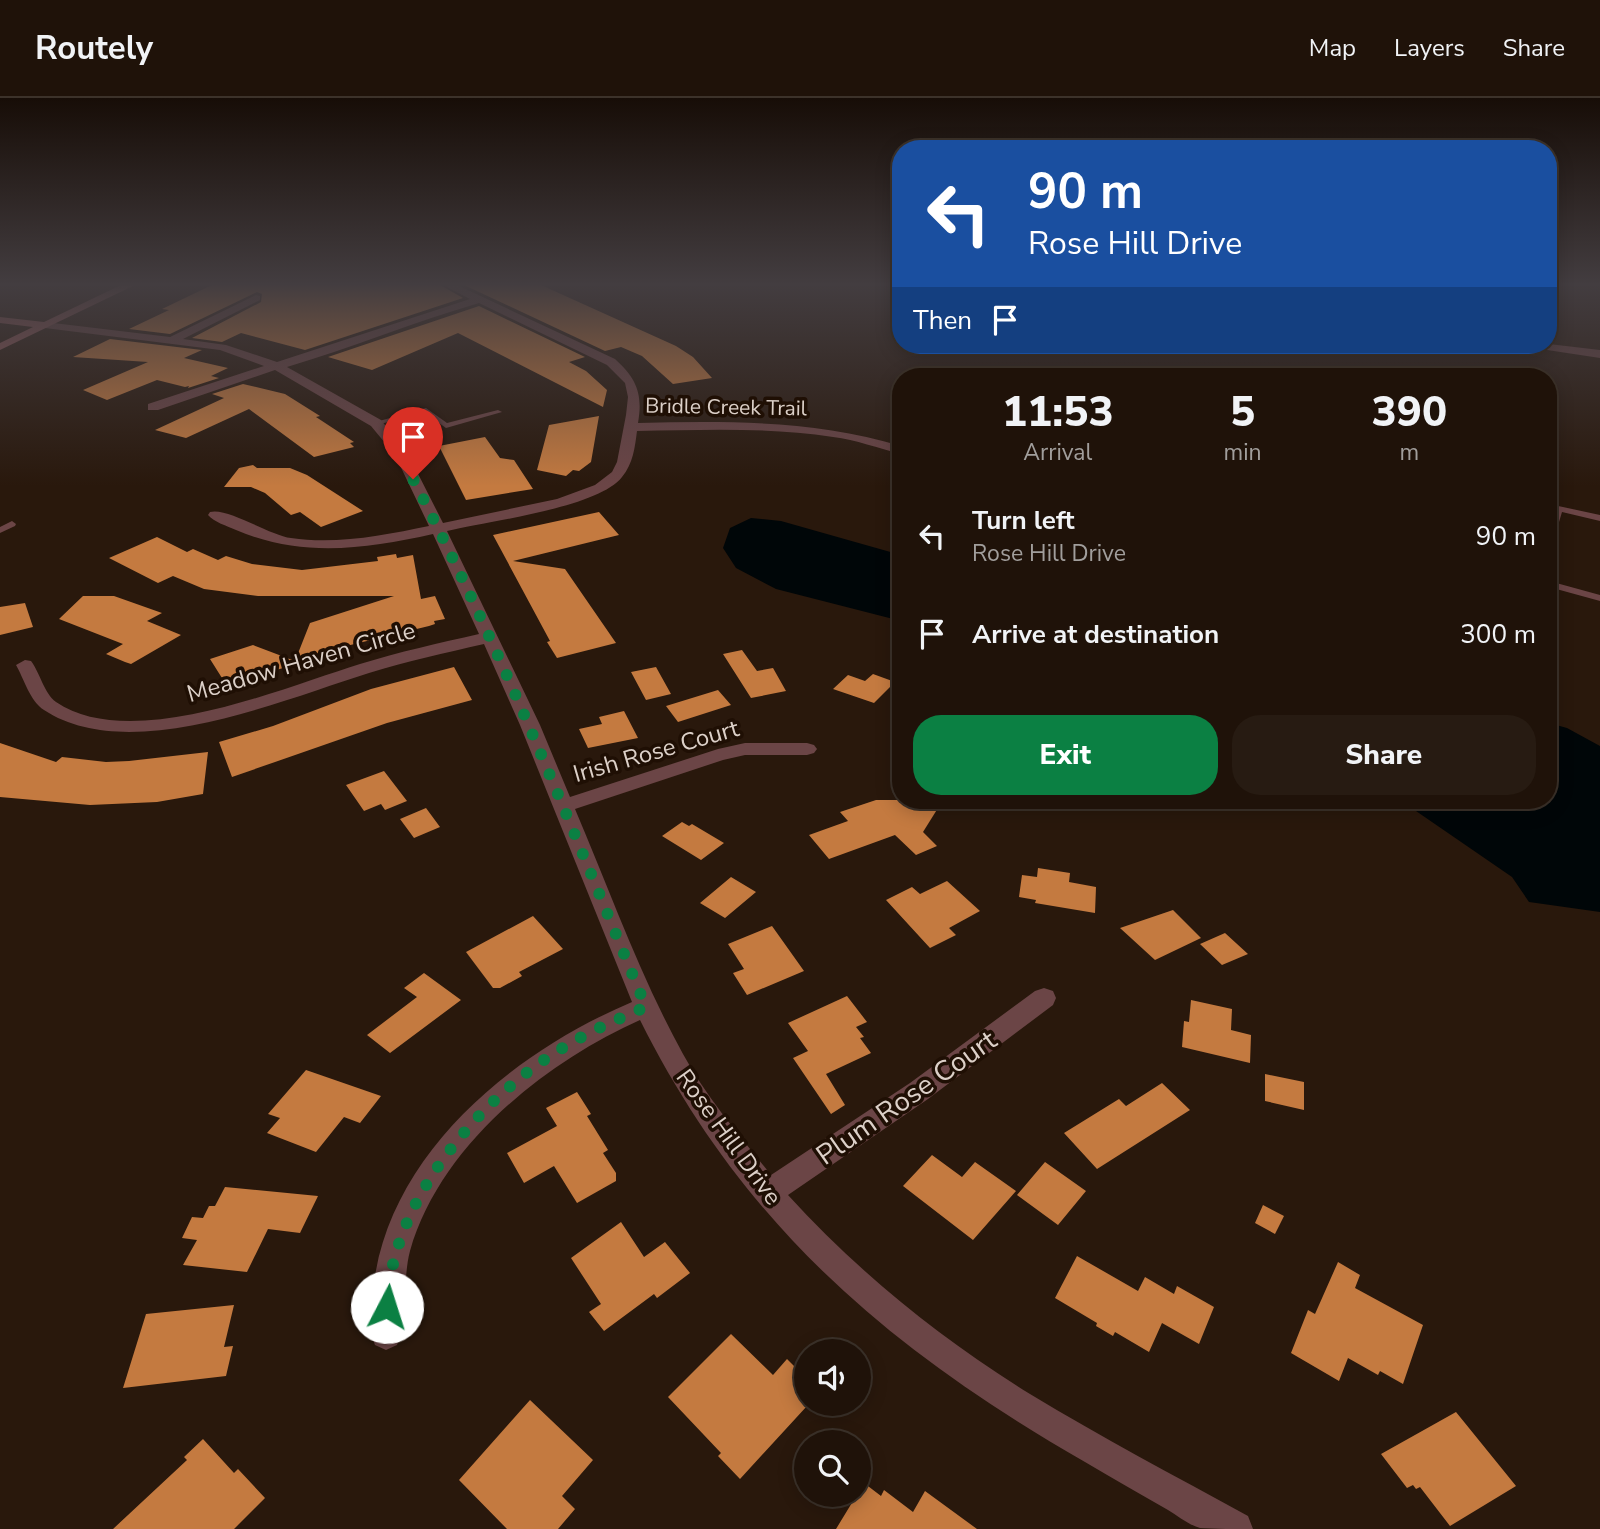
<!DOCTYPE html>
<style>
body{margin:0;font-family:"Nunito Sans",sans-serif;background:#271b12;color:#f1f3f6;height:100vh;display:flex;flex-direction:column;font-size:26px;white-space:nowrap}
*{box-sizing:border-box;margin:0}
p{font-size:23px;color:#a19e9c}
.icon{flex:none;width:38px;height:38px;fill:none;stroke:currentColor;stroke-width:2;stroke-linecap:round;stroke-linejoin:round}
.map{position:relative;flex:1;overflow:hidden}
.details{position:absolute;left:892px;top:270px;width:665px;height:441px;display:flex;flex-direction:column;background:#1f1209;border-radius:28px;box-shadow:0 4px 18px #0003,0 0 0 2px #3c322a}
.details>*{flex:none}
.hud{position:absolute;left:892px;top:42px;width:665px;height:214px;border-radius:28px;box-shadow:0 4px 18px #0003,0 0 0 2px #3c322a;background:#1a4fa0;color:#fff;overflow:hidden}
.tools{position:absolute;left:794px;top:1241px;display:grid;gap:14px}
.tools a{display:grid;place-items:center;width:77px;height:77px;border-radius:50%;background:#1f1209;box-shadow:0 4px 18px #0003,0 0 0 2px #3c322a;font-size:35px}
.pin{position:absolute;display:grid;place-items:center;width:60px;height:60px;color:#fff;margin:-72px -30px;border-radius:50% 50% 50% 0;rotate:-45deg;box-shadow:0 0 7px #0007}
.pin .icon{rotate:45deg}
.me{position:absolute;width:77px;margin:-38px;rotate:5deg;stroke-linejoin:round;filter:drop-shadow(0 0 5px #0008)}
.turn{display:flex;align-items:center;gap:24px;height:147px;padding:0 21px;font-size:32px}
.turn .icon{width:91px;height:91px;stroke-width:2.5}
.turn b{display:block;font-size:49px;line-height:60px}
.then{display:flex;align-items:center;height:66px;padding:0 21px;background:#0003;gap:14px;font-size:26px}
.eta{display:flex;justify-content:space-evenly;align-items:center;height:119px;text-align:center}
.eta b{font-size:42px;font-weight:800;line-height:49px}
.cta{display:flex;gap:14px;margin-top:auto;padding:14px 21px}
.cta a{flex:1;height:80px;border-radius:28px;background:#0b8043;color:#fff;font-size:28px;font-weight:800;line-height:80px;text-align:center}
.cta a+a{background:#271b12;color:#f1f3f6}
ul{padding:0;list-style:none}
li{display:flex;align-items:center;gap:21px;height:98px;padding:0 21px}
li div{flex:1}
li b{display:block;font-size:26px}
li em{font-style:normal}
header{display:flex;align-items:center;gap:42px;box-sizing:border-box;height:98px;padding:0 35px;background:#1f1209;border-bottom:2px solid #3c322a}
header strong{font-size:33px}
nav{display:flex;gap:38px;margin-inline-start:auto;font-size:24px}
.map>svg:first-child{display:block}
</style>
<header>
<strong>Routely</strong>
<nav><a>Map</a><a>Layers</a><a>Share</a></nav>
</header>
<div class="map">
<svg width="1600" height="1431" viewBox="0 0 1600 1431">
<rect width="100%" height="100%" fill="#29180c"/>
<path fill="#000608" d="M751,420L781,423L901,457V523L776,491L736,470L723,450L730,430Z
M1549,625L1567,630L1600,648V814L1529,804L1512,779L1400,702H1549Z"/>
<path fill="#c47a40" d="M212,187H440L463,200L305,252L241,235L222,244L192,240L261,204L262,196L257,194L170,236L129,231L169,212L162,211Z
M464,187H541L676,248L693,259L712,280L673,286L642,258L621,249L605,253Z
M479,208L585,259L569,264L586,273L607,292L603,309L458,235L372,272L328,259Z
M110,241L202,252L184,260L228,270L211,278L219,280L188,290L189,288L185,289L157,282L107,302L83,292L148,264L73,259Z
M243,286L285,296L320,318L316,319L354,344L350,345L354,349L314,359L249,311L186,340L155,332L224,300L212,296Z
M599,318L591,364L579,373L573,372L566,378L537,372L549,327Z
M485,339L500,360L514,362L533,391L466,402L439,348Z
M253,367L257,370H290L307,377L363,413L321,429L300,414L291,417L265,395L251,389H224L239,370Z
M599,414L619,437L513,463L565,471L616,545L557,560L547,544L550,543L493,437Z
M157,439L187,454L193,451L218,462L226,458L252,466L302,472L378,463L377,459L396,456L397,460L413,457L421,501L435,498L445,521L434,523L435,526L429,528L338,550L339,552L227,588L210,561L253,547L295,563L310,525L394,498H258L204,491L173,478L158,485L109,460Z
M83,498H114L162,515L147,523L181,537L131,566L125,564L106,556L123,546L59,521Z
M25,505L33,529L0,537V509Z
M742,552L757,573L773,570L786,593L751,600L723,556Z
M454,569L472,602L387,625L232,679L219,644L273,628L371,591Z
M656,569L671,596L646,602L631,574Z
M873,576L895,584L874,605L833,591L848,577L865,583Z
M718,592L731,607L678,624L666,608Z
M624,613L638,640L588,650L579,631L602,626L599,619Z
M0,645L56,664L62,659L106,664L129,663L208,654L203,696L157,704L90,707L0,699Z
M384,673L407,703L385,712L381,706L364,713L346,687Z
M876,702H943L923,734L937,748L916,757L895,737L829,761L809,737L848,723L840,714Z
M426,710L440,729L414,740L400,721Z
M682,724L689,728L692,726L724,745L701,762L662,738Z
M1038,770L1070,775L1069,784L1096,789L1095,815L1035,805L1036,802L1019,799L1022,777L1037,779Z
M731,779L756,794L725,820L700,805Z
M947,783L980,813L949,830L956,837L930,850L886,802L912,789L920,796Z
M1173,812L1201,840L1155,862L1120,830Z
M533,818L563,851L519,874L522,878L500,890H493L466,854Z
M772,828L804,873L747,897L733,875L744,871L728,846Z
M1225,835L1248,856L1222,867L1200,846Z
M424,875L461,902L390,955L367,937L417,899L404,890Z
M847,898L867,924L856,929L864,939L860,940L871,955L826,976L845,1007L831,1016L793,960L808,953L788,925Z
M1191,902L1232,911L1231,932L1251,937L1250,965L1182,949L1184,923L1189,924Z
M306,972L381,998L360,1025L344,1019L316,1054L267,1035L280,1020L268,1016Z
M1265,976L1304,984V1012L1265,1003Z
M1162,985L1190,1012L1097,1071L1064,1035L1119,1001L1126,1008Z
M577,994L591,1016L587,1018L608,1052L603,1055L616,1075V1083L577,1105L554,1068L524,1085L507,1055L557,1028L546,1010Z
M932,1057L962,1079L975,1064L1016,1093L973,1142L903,1088Z
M1045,1064L1086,1093L1058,1127L1017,1097Z
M225,1089L318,1098L300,1135L268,1131L247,1174L183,1167L197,1142L182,1140L192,1119L203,1120L209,1108H215Z
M1263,1107L1284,1118L1275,1136L1255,1125Z
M621,1124L644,1159L665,1144L690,1175L657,1200L654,1196L604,1233L589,1214L601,1206L571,1160Z
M1077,1158L1138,1193L1145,1179L1174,1196L1177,1188L1214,1209L1199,1246L1162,1225L1149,1254L1115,1234L1113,1238L1096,1228L1097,1225L1055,1200Z
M1338,1164L1360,1177L1355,1190L1423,1227L1403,1286L1380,1273L1378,1277L1348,1260L1339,1283L1291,1255L1308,1212L1315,1216Z
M234,1207L224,1249L233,1248L226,1278L123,1290L146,1216Z
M731,1236L773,1277L787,1261L807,1281V1308L740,1381L718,1358L721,1355L668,1299Z
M530,1302L593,1362L562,1398L575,1411L558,1431H507L459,1382Z
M1456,1314L1516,1388L1450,1428L1420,1389L1416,1391L1413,1387L1407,1390L1381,1356Z
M203,1341L234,1375L238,1371L265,1400L234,1431H113L187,1362L184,1359Z
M864,1385L881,1398L884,1392L913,1414L925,1393L977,1431H836Z"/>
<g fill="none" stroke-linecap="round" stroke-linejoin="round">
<path fill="#6b4546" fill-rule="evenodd" d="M426,310L447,325L498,312L502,314L446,330L425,315L376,327L372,325Z
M1549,406L1600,417V423L1562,414L1554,441L1549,444V428L1554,413L1549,412Z
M12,423L16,426L15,428L0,435V429Z
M1549,483L1600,497V503L1549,489Z"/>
<path fill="#6b4546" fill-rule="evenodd" d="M443,187H457L615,261C637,281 643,296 638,325C728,323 815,322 901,348V356C878,350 856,342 833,339C768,329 702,332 637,333C635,349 633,366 622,379C598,410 488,423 447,433L540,627L570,699L718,651L745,645H807L814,647L817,651L814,655L807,657H745L723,662L575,711C610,793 640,878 683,956C707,1000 740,1038 771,1077L910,985L1035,893L1044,890L1053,893L1056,900L1053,907L928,1001L788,1097C858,1174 941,1241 1030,1296C1101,1339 1175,1378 1248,1418L1253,1431C1237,1431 1214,1431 1200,1430C1189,1427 1178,1418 1168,1412C1140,1396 1112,1380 1085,1364C889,1251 743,1128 640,922C544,965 440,1048 410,1153C402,1183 409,1219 397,1247L386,1252L375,1247C366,1227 372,1200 375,1178C396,1049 518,952 632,904L520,627L484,546C445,555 407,563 369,575C282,602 129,668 44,612C30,603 24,581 16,567L25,562L31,563C40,575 44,595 56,604C131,655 282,590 360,566C399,554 439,545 479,536L433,436C366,451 301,460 236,432C227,428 214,424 208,417L210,414C227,409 269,437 291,440C336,447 385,437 429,428L395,357L371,328L275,272L158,312H148V306L264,268L220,252L45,230L39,227L45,224L170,239L256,197L260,198V202L183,241L226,247L277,264L470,201ZM479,205L607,267L625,285L628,299L626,317L617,364L612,374L595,387L557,401L443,425L408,356L381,322L287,269C351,250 414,224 479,205Z
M1549,246L1600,252V260L1534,250L1528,247Z"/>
<path fill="#985b5d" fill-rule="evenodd" d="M121,187H135L0,252V245L33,229L0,225V219L44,224Z"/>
</g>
<linearGradient id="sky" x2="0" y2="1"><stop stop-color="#170d07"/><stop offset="0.48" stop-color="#433d40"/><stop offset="1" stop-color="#433d40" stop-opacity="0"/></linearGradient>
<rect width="1600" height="388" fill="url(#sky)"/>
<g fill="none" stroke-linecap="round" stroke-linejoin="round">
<path stroke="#0b8043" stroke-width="12" stroke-dasharray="0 21.6" d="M387,1209C391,1103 479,999 569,946C593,932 620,920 646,909C572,731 502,552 413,381"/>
</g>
<g text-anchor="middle" stroke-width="7" stroke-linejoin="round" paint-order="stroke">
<g font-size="21" fill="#dcd0c8" stroke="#1f0f04">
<text transform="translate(726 309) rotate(1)" y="7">Bridle Creek Trail</text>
</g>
<g font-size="24" fill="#dcd0c8" stroke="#1f0f04">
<text transform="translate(301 564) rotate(-16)" y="8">Meadow Haven Circle</text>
<text transform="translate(656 653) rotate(-16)" y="8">Irish Rose Court</text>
<text transform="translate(729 1039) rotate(54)" y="8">Rose Hill Drive</text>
</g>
<g font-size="28" fill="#dcd0c8" stroke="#1f0f04">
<text transform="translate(906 999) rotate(-35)" y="10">Plum Rose Court</text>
</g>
</g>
</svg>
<div class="tools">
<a><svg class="icon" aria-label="sound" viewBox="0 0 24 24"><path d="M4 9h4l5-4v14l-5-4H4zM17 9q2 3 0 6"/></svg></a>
<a><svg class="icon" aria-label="search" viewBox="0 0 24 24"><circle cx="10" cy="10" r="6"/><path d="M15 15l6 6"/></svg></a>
</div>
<div class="pin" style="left:413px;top:381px;background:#d93025"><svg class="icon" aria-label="arrive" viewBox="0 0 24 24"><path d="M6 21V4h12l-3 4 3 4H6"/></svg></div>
<svg class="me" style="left:387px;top:1209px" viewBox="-20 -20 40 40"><circle r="19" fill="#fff"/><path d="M0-13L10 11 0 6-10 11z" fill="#0b8043"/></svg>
<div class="hud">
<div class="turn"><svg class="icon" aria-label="left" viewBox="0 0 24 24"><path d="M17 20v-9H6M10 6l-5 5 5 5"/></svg><div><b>90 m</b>Rose Hill Drive</div></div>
<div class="then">Then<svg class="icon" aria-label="arrive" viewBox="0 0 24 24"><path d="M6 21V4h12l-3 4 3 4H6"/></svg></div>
</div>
<section class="details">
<div class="eta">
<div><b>11:53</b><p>Arrival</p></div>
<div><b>5</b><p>min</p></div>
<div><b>390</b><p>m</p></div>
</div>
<ul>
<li><svg class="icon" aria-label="left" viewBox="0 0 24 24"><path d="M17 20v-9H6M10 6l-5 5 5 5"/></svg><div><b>Turn left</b><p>Rose Hill Drive</p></div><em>90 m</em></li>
<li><svg class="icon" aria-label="arrive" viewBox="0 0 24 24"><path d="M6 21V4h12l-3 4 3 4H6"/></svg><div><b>Arrive at destination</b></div><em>300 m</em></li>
</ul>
<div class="cta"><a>Exit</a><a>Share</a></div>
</section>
</div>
